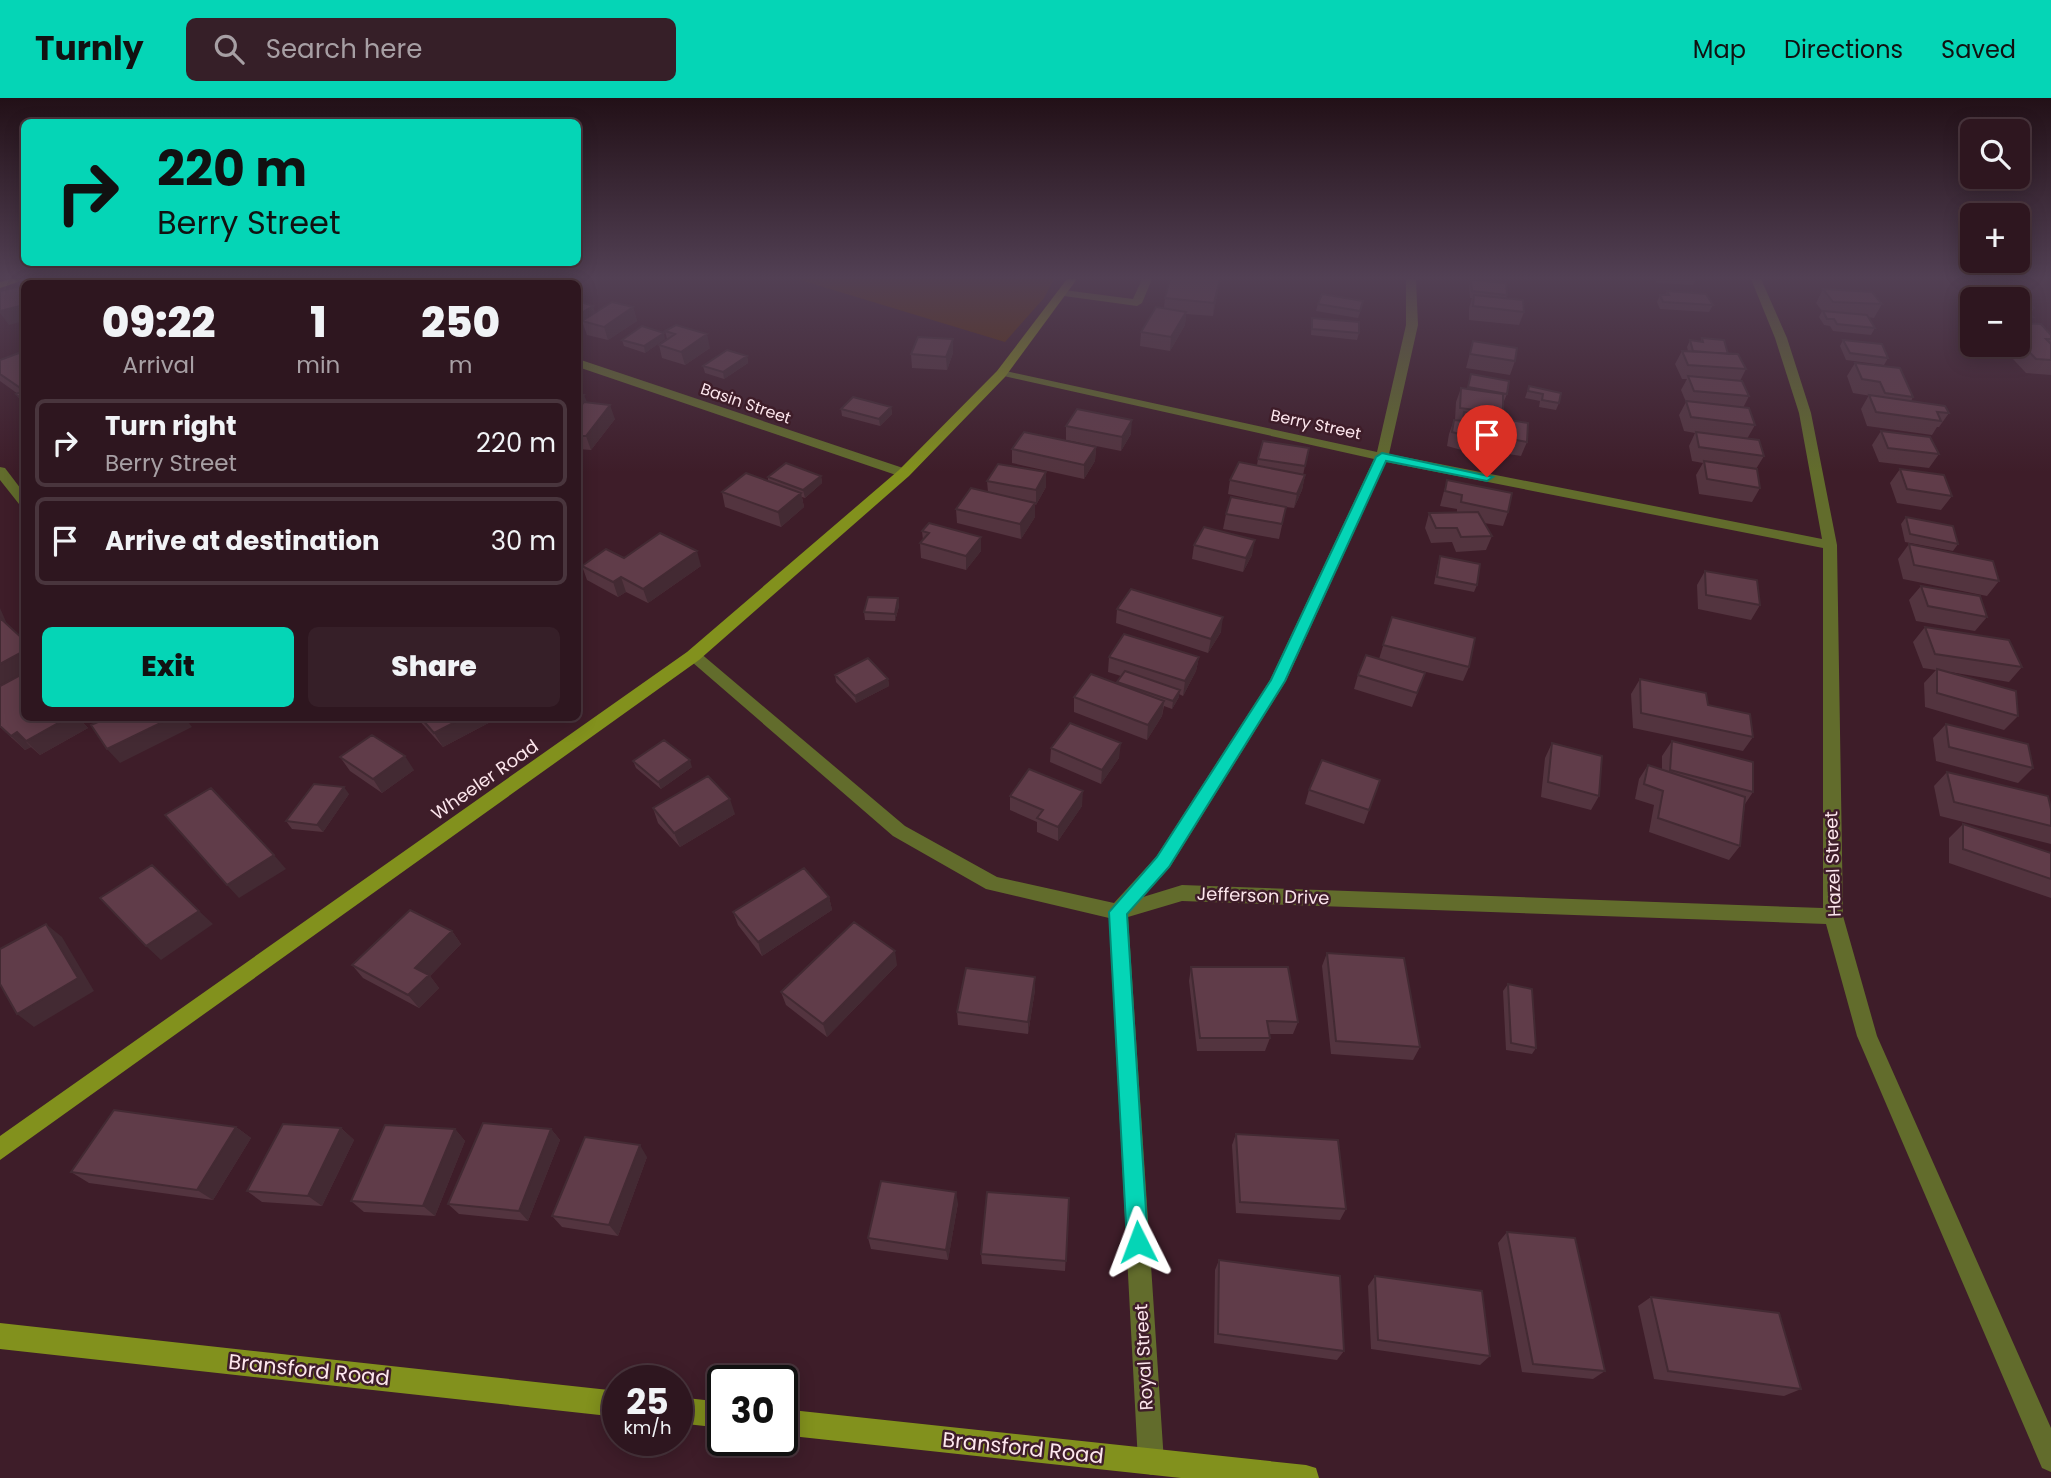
<!DOCTYPE html>
<meta charset="utf-8">
<style>
body{margin:0;font-family:Poppins,sans-serif;background:#361f28;color:#f1f3f6;height:100vh;display:flex;flex-direction:column;font-size:26px;white-space:nowrap}
*{box-sizing:border-box;margin:0}
p{font-size:23px;color:#a79fa4}
.icon{flex:none;width:38px;height:38px;fill:none;stroke:currentColor;stroke-width:2;stroke-linecap:round;stroke-linejoin:round}
.map{position:relative;flex:1;overflow:hidden}
.panel{position:absolute;left:21px;top:182px;width:560px;height:441px;display:flex;flex-direction:column;background:#2e161f;border-radius:10px;box-shadow:0 4px 18px #0003,0 0 0 2px #49353d}
.panel>*{flex:none}
.guide{position:absolute;left:21px;top:21px;width:560px;height:147px;border-radius:10px;box-shadow:0 4px 18px #0003,0 0 0 2px #49353d;background:#05d5b6;color:#111;overflow:hidden}
.fabs{position:absolute;left:1960px;top:21px;display:grid;gap:14px}
.fabs a{display:grid;place-items:center;width:70px;height:70px;border-radius:10px;background:#2e161f;box-shadow:0 4px 18px #0003,0 0 0 2px #49353d;font-size:35px}
.speed{position:absolute;left:602px;top:1267px;display:flex;gap:14px;font-size:35px;font-weight:700;text-align:center}
.speed>*{display:grid;place-content:center;width:91px;height:91px;border-radius:50%;background:#2e161f;box-shadow:0 4px 18px #0003,0 0 0 2px #49353d;line-height:1}
.speed small{font-size:18px;font-weight:400}
.speed .limit{border:4px solid #111;border-radius:10px;background:#fff;color:#111}
.pin{position:absolute;display:grid;place-items:center;width:60px;height:60px;color:#fff;margin:-72px -30px;border-radius:50% 50% 50% 0;rotate:-45deg;box-shadow:0 0 7px #0007}
.pin .icon{rotate:45deg}
.me{position:absolute;width:77px;margin:-38px;rotate:357deg;stroke-linejoin:round;filter:drop-shadow(0 0 5px #0008)}
.turn{display:flex;align-items:center;gap:24px;height:147px;padding:0 21px;font-size:32px}
.turn .icon{width:91px;height:91px;stroke-width:2.5}
.turn b{display:block;font-size:49px;line-height:60px}
.eta{display:flex;justify-content:space-evenly;align-items:center;height:119px;text-align:center}
.eta b{font-size:42px;font-weight:800;line-height:49px}
.button{display:flex;gap:14px;margin-top:auto;padding:14px 21px}
.button a{flex:1;height:80px;border-radius:10px;background:#05d5b6;color:#111;font-size:28px;font-weight:800;line-height:80px;text-align:center}
.button a+a{background:#361f28;color:#f1f3f6}
ul{padding:0;list-style:none}
li{display:flex;align-items:center;gap:21px;height:88px;margin:0 14px 10px;padding:0 7px;border:4px solid #49353d;border-radius:10px}
li div{flex:1}
li b{display:block;font-size:26px}
li em{font-style:normal}
header{display:flex;align-items:center;gap:42px;box-sizing:border-box;height:98px;padding:0 35px;background:#05d5b6;color:#111}
header strong{font-size:33px}
nav{display:flex;gap:38px;margin-inline-start:auto;font-size:24px}
.search{width:490px;height:63px;background:#361f28;display:flex;align-items:center;gap:18px;box-sizing:border-box;padding:0 24px;border-radius:10px;color:#a79fa4;font-size:26px}
.map>svg:first-child{display:block}
</style>
<header>
<strong>Turnly</strong>
<div class="search"><svg class="icon" aria-label="search" viewBox="0 0 24 24"><circle cx="10" cy="10" r="6"/><path d="M15 15l6 6"/></svg>Search here</div>
<nav><a>Map</a><a>Directions</a><a>Saved</a></nav>
</header>
<div class="map">
<svg width="2051" height="1380" viewBox="0 0 2051 1380">
<rect width="100%" height="100%" fill="#3e1d29"/>
<path fill="#5a2e04" d="M797,181H1054L1044,200L1005,244Z"/>
<g fill="none" stroke-linecap="round" stroke-linejoin="round">
<path fill="#626c2c" fill-rule="evenodd" d="M1142,181H1152L1142,205L1137,208L1064,198L1059,195L1064,192L1133,201Z"/>
<path fill="#626c2c" fill-rule="evenodd" d="M399,181H409L406,186H395Z
M1406,181H1416L1418,227L1389,356L1822,441L1799,315L1775,240L1751,181H1761L1787,240L1811,315L1837,447L1843,818L1877,938L2051,1330V1374L2042,1370L1857,938L1826,826L1182,803L1128,819L1164,1364L1160,1373L1151,1377L1142,1373L1138,1364L1109,820L986,791L893,738L685,558L693,553L699,554L905,728L997,779L1114,805L1156,759L1270,582L1374,361L995,276L1001,272L1377,354L1406,227ZM1386,364L1823,450V810L1182,787L1143,799L1170,769L1286,583Z
M578,261L909,372L911,375L904,379L899,378L578,269Z
M0,369L5,370L24,395V407L19,406L0,382Z"/>
<path fill="#82911d" fill-rule="evenodd" d="M11,181H27L0,190V184Z
M1067,181H1077L1005,279L909,378L699,562L0,1062V1038L687,554L899,372L997,273Z
M0,1225L618,1293V1319L0,1251Z
M677,1299L723,1304V1330L677,1325Z
M782,1311L1306,1367L1316,1370L1319,1380H1181L782,1337Z"/>
</g>
<path fill="#53343f" d="M239,181H287L282,186H242Z
M1170,181H1220L1213,218L1186,216L1185,227L1170,253L1140,248L1141,234L1164,210L1165,200Z
M1654,181H1696L1693,187L1657,185Z
M1471,182L1507,197L1506,200L1524,214L1519,227L1469,222V210L1472,200H1470L1469,188Z
M1823,191L1882,206L1874,220L1868,219L1875,230L1871,237L1833,233L1830,228L1824,227L1819,219L1822,213L1816,205Z
M1976,191L2018,201H1972V210L1968,204Z
M1667,193L1713,207L1709,214L1660,211L1657,204L1660,197H1665Z
M2018,201L2034,210L2030,216L2033,219L2028,226L2051,237V277L2026,275L2000,247H2018Z
M1318,206L1362,209L1358,220L1316,213Z
M633,209L637,223L608,242L587,237L582,223Z
M1312,220L1359,235L1357,242L1311,237Z
M665,233L710,250L685,267L662,260L659,247L667,241Z
M1702,240L1728,256L1746,271L1740,283L1749,298L1743,310L1755,327L1747,341L1764,358L1756,371L1760,390L1752,404L1699,396L1696,377L1703,365L1692,363L1689,348L1695,335L1684,333L1679,317L1686,304L1681,292L1687,281H1682L1675,266L1682,253H1688L1687,249L1690,242L1700,244Z
M665,241L645,255L624,248L622,242Z
M1843,242L1888,260L1884,267L1846,262L1840,248Z
M1473,243L1515,263L1510,277L1466,270Z
M953,255L947,272L912,270L911,256Z
M747,258L748,265L724,281L705,275L703,268Z
M24,259V307L16,296H18L0,283V262Z
M1855,265L1913,299L1911,303L1949,315L1939,329H1937L1932,337L1867,328L1861,311L1869,297L1871,298L1853,295L1847,278Z
M1471,276L1507,296L1504,303H1503V316L1501,321L1527,344L1521,358L1489,353L1487,359L1447,348L1449,336L1454,322H1455L1456,304L1461,290L1467,291Z
M1529,288L1559,305L1556,312L1539,309L1540,303L1525,300Z
M578,297L586,304L615,321L591,352L578,351Z
M891,309L892,316L880,328L842,318L841,311Z
M1066,328L1131,336L1121,353L1066,342Z
M1881,333L1939,356L1929,370L1879,364L1872,347Z
M1096,349L1095,363L1084,381L1012,365V351Z
M1309,350L1303,377H1305L1302,392L1294,410L1286,409L1279,441L1223,431L1226,416L1282,408L1228,396L1230,382L1257,367L1258,361Z
M1900,371L1952,398L1941,412L1897,405L1890,385Z
M821,378L822,385L805,400L802,399L804,409L781,429L725,409L722,394L768,383V379Z
M1447,382L1508,414L1503,428L1484,425L1492,438L1486,452L1456,454L1452,444L1431,445L1425,430L1429,415H1457V411L1440,408Z
M987,383L1046,389L1036,407L1035,406V419L1021,441L957,425L956,411L988,394Z
M1906,419L1958,446L1953,453L1905,444L1901,426Z
M922,433L981,453L966,472L921,460L920,445L923,442Z
M1909,446L1999,483L1987,498L1903,481L1898,461Z
M1194,447L1252,457L1243,474L1192,461Z
M1440,458L1477,487L1474,494L1434,486L1438,465Z
M624,460L701,468L648,505L626,494L618,499L587,482L582,468Z
M1705,473L1760,507L1751,522L1698,511L1697,487Z
M1921,488L1987,519L1975,533L1916,523L1909,502Z
M898,500L899,508L895,523L865,522L864,514Z
M1117,511L1221,534L1208,555L1116,525Z
M1392,519L1469,569L1463,583L1398,567L1425,575L1412,609L1354,591L1358,577L1379,561Z
M1925,529L2022,569L2009,584L1950,574L2018,618L2004,632L1925,609L1924,585L1936,572L1923,570L1913,544Z
M1109,559H1199L1196,573L1183,598L1179,596V599L1172,611L1164,608L1162,618L1147,642L1074,614V599L1117,586L1121,578L1108,574Z
M835,577L888,581L889,588L856,605L836,584Z
M1640,581L1708,607L1753,639L1743,653L1633,630L1631,596Z
M0,588L24,620H79L88,630L40,657L31,649L25,652L0,629Z
M417,620H498L443,649Z
M1946,626L2033,670L2018,685L1936,663L1933,640Z
M1672,643L1753,694L1745,706L1740,748L1729,762L1649,734L1654,707L1635,701L1639,681L1648,667L1662,672V658Z
M1552,645L1599,698L1591,712L1541,699L1545,660Z
M1051,650L1119,660L1101,686L1050,664Z
M340,659L414,672L382,695L350,673Z
M633,663L692,669L661,691L636,670Z
M1947,674L2051,711V746L1940,718L1934,688Z
M1380,682L1364,726L1305,706L1309,692Z
M349,696L323,734L292,731L286,723Z
M1010,698L1082,708L1058,743L1037,734V724L1010,712Z
M653,710L735,716L680,749L658,725Z
M1963,726L2051,755V800L1949,765V740Z
M829,799L832,812L762,858L738,827L733,814Z
M452,833L461,846L430,878L439,890L419,910L363,880L352,867Z
M1327,855L1420,949L1413,962L1331,956L1322,868Z
M897,867L827,939L786,907L781,894Z
M1191,869L1298,924L1293,936H1269L1270,940L1265,953H1197L1189,883Z
M1508,886L1536,950L1532,956L1506,952L1503,893Z
M1035,892L1028,936L958,927L957,914Z
M236,1029L251,1040L213,1102L89,1085L71,1074Z
M341,1030L354,1042L322,1108L262,1104L247,1093Z
M455,1031L465,1043L435,1118L364,1114L351,1103Z
M551,1031L560,1042L528,1123L459,1116L448,1106Z
M1236,1036L1346,1111L1340,1122L1236,1115L1232,1047Z
M647,1059L618,1138L562,1129L552,1118Z
M1069,1100L1065,1173L982,1166L981,1156Z
M958,1105L948,1162L871,1151L868,1140Z
M1507,1134L1605,1273L1593,1281L1522,1274L1498,1145Z
M1219,1162L1344,1253L1337,1262L1214,1245L1215,1172Z
M1375,1178L1490,1258L1480,1267L1371,1251L1368,1188Z
M1651,1199L1801,1291L1784,1298L1654,1281L1638,1208Z"/>
<path fill="#432a33" d="M136,181H138L141,186H120Z
M272,181H287L282,186H274Z
M1220,181L1213,218L1214,205Z
M24,207V223L9,227L0,215V213Z
M593,208L595,214L578,225V217Z
M633,209L637,223L608,242L604,229Z
M1186,214L1185,227L1170,253L1171,239Z
M664,235L665,241L645,255L644,248Z
M707,236L710,250L685,267L681,254Z
M953,241V255L947,272L946,259Z
M747,258L748,265L724,281L723,274Z
M24,287V296L19,289Z
M584,297L587,304L578,316V306Z
M610,307L615,321L591,352L586,338Z
M891,309L892,316L880,328L879,321Z
M1132,322L1131,336L1121,353L1122,339Z
M1096,349L1095,363L1084,381V367Z
M1046,374V389L1036,407V392Z
M1305,377L1302,392L1294,410L1297,396Z
M821,378L822,385L805,400L803,392Z
M801,395L804,409L781,429L778,414Z
M1035,405V419L1021,441L1020,426Z
M981,439V453L966,472V458Z
M1255,442L1252,457L1243,474L1246,460Z
M697,453L701,468L648,505L643,491Z
M621,479L626,494L618,499L613,484Z
M898,500L899,508L895,523V516Z
M0,510L7,526L0,528Z
M1223,519L1221,534L1208,555L1211,541Z
M24,553V575L0,587V566Z
M1199,559L1196,573L1183,598L1185,583Z
M888,581L889,588L856,605L855,598Z
M1180,592L1179,599L1172,611L1173,603Z
M1164,603L1162,618L1147,642L1148,627Z
M67,620H79L88,630L40,657L26,643Z
M171,620H185L192,629L120,665L107,651Z
M463,620H498L443,649L434,635Z
M17,634L31,649L25,652L11,638Z
M1121,645L1119,660L1101,686L1102,672Z
M405,658L414,672L382,695L373,681Z
M690,662L692,669L661,691L658,684Z
M344,689L349,696L323,734L317,727Z
M1083,693L1082,708L1058,743V729Z
M730,701L735,716L680,749L674,735Z
M274,757L286,771L239,800L227,787Z
M829,799L832,812L762,858L758,844Z
M199,813L213,826L161,862L146,848Z
M46,826L62,839L94,893L34,929L17,916Z
M452,833L461,846L430,878L439,890L419,910L408,897L415,870Z
M895,853L897,867L827,939L823,926Z
M1035,879V892L1028,936V924Z
M236,1029L251,1040L213,1102L197,1092Z
M341,1030L354,1042L322,1108L308,1098Z
M455,1031L465,1043L435,1118L423,1108Z
M551,1031L560,1042L528,1123L519,1113Z
M640,1047L647,1059L618,1138L609,1127Z
M956,1094L958,1105L948,1162L946,1152Z"/>
<path fill="#603c49" stroke="#432a33" stroke-width="2" d="M38,181H80L84,186H41Z
M99,181H136L120,186H104Z
M1170,181H1220L1214,205L1165,200Z
M1471,182L1506,185L1507,197L1472,193Z
M24,187V207L0,213V193Z
M2008,190L2018,201H1985L1976,191Z
M1823,191L1872,194L1882,206L1833,204Z
M1667,193L1706,196L1713,207L1663,204L1660,197H1669Z
M1322,196L1363,203L1360,213L1318,206Z
M1474,197L1523,202L1524,214L1473,208Z
M2018,201L2019,202L2028,203L2034,210H2024L2033,219L2018,218Z
M578,203L593,208L578,217Z
M612,204L633,209L604,229L582,223Z
M1156,209L1186,214L1171,239L1141,234Z
M1823,213L1867,217L1875,230L1837,226L1834,221H1827Z
M1312,220L1359,224V235L1312,231Z
M2018,225L2041,226L2051,237V241H2046L2051,246V262L2036,261L2018,242Z
M676,227L707,236L681,254L659,247L675,236L665,233Z
M642,228L664,235L644,248L622,242Z
M918,239L953,241L946,259L911,256Z
M1702,240L1724,242L1728,256L1693,253L1690,242L1703,244Z
M1843,242L1882,246L1888,260L1850,255Z
M1473,243L1517,250L1515,263L1470,256Z
M727,252L747,258L723,274L703,268Z
M1682,253L1738,256L1746,271L1688,267Z
M19,255L24,259V287L19,289L0,276V262Z
M1855,265L1900,270L1913,299L1885,295L1880,284L1862,281Z
M1471,276L1509,283L1507,296L1468,289Z
M1688,278L1742,283L1749,298L1694,293Z
M1529,288L1561,295L1559,305L1542,302L1543,296L1528,293Z
M1461,290L1503,296V316L1460,310Z
M24,293V304L16,296Z
M578,297H584L578,306Z
M1869,297L1945,308L1949,315L1937,314L1941,323L1876,314Z
M853,299L891,309L879,321L841,311Z
M1686,303L1749,310L1755,327L1691,319Z
M584,304L610,307L586,338H578V312Z
M1077,311L1132,322L1122,339L1066,328Z
M1464,314L1528,325L1527,344L1493,338L1492,345L1452,334L1454,322L1463,323Z
M1881,333L1930,339L1939,356L1888,350Z
M1024,334L1096,349L1084,367L1012,351Z
M1696,334L1759,342L1764,358L1699,349Z
M1263,343L1309,350L1305,368L1258,361Z
M1704,363L1757,371L1760,390L1707,381Z
M1239,364L1305,377L1297,396L1230,382Z
M786,365L821,378L803,392L768,379Z
M998,366L1046,374L1036,392L987,383Z
M1900,371L1944,377L1952,398L1907,391Z
M746,375L801,395L778,414L722,394Z
M1447,382L1512,395L1508,414L1461,404L1462,397L1445,393Z
M971,390L1035,405L1020,426L956,411Z
M1231,399L1286,409L1282,426L1226,416Z
M1478,414L1492,438L1461,439L1457,430H1436L1429,415Z
M1906,419L1953,428L1958,446L1910,436Z
M929,425L981,439L966,458L920,445L929,435L922,433Z
M1204,429L1255,442L1246,460L1194,447Z
M660,435L697,453L643,491L621,479L613,484L582,468L606,451L624,460Z
M1909,446L1993,463L1999,483L1914,467Z
M1440,458L1480,466L1477,487L1437,479Z
M1705,473L1757,482L1760,507L1706,497Z
M1921,488L1980,498L1987,519L1928,508Z
M1131,491L1223,519L1211,541L1117,511Z
M868,499L898,500L895,516L864,514Z
M1392,519L1475,540L1469,569L1383,547Z
M0,520L24,542V553L0,566Z
M1925,529L2009,542L2022,569L1935,556Z
M1124,536L1199,559L1185,583L1109,559Z
M1366,557L1425,575L1417,595L1358,577Z
M868,560L888,581L855,598L835,577Z
M1937,571L2016,593L2018,618L1937,595Z
M1125,573L1180,592L1173,603L1117,584Z
M24,575V620H67L26,643L17,634L11,638L0,628V588Z
M1091,576L1164,603L1148,627L1074,599Z
M1640,581L1706,595L1708,607L1750,616L1753,639L1641,615Z
M107,620H171L107,651L91,627Z
M421,620H463L434,635Z
M1070,625L1121,645L1102,672L1051,650Z
M1946,626L2028,646L2033,670L1949,649Z
M372,637L405,658L373,681L340,659Z
M664,642L690,662L658,684L633,663Z
M1672,643L1753,664V694L1670,672Z
M1552,645L1602,658L1599,698L1548,684Z
M1322,662L1380,682L1369,712L1309,692Z
M1648,667L1745,699L1740,748L1658,720L1663,693L1644,686Z
M1029,671L1083,693L1058,729L1037,720L1043,712L1010,698Z
M1947,674L2048,698L2051,711V728L1954,704Z
M708,678L730,701L674,735L653,710Z
M314,686L344,689L317,727L286,723Z
M211,690L274,757L227,787L165,717Z
M1963,726L2051,755V781L1963,751Z
M152,767L199,813L146,848L100,800Z
M804,770L829,799L758,844L733,814Z
M410,812L452,833L415,870L429,877L408,897L352,867Z
M854,824L895,853L823,926L781,894Z
M46,826L78,880L17,916L0,886V851Z
M1327,855L1404,860L1420,949L1336,943Z
M1191,869H1288L1298,924L1267,923L1270,940H1200Z
M966,870L1035,879L1028,924L957,914Z
M1508,886L1532,891L1536,950L1511,945Z
M114,1012L236,1029L197,1092L71,1074Z
M483,1025L551,1031L519,1113L448,1106Z
M283,1026L341,1030L308,1098L247,1093Z
M385,1027L455,1031L423,1108L351,1103Z
M1236,1036L1338,1042L1346,1111L1240,1104Z
M585,1039L640,1047L609,1127L552,1118Z
M881,1083L956,1094L946,1152L868,1140Z
M987,1094L1069,1100L1066,1163L981,1156Z
M1507,1134L1575,1140L1605,1273L1533,1266Z
M1219,1162L1340,1178L1344,1253L1218,1236Z
M1375,1178L1482,1193L1490,1258L1378,1242Z
M1651,1199L1779,1215L1801,1291L1668,1273Z"/>
<linearGradient id="sky" x2="0" y2="1"><stop stop-color="#221017"/><stop offset="0.48" stop-color="#524054"/><stop offset="1" stop-color="#524054" stop-opacity="0"/></linearGradient>
<rect width="2051" height="374" fill="url(#sky)"/>
<path fill="#05d5b6" stroke="#038a76" stroke-width="2" d="M1382,355L1493,379L1487,383L1386,363L1285,583L1169,769L1127,816L1148,1144L1145,1152L1138,1155L1130,1152L1127,1144L1109,814L1157,759L1271,582L1376,359Z"/>
<g text-anchor="middle" stroke-width="5" stroke-linejoin="round" paint-order="stroke">
<g font-size="16" fill="#fce5ec" stroke="#3e1d29">
<text transform="translate(746 305) rotate(19)" y="6">Basin Street</text>
<text transform="translate(1316 326) rotate(12)" y="6">Berry Street</text>
</g>
<g font-size="18" fill="#fce5ec" stroke="#3e1d29">
<text transform="translate(485 682) rotate(-35)" y="6">Wheeler Road</text>
<text transform="translate(1833 766) rotate(-92)" y="6">Hazel Street</text>
<text transform="translate(1263 798) rotate(2)" y="6">Jefferson Drive</text>
<text transform="translate(1144 1259) rotate(-93)" y="6">Royal Street</text>
</g>
<g font-size="21" fill="#fce5ec" stroke="#3e1d29">
<text transform="translate(309 1272) rotate(6)" y="7">Bransford Road</text>
<text transform="translate(1023 1350) rotate(6)" y="7">Bransford Road</text>
</g>
</g>
</svg>
<div class="fabs">
<a><svg class="icon" aria-label="search" viewBox="0 0 24 24"><circle cx="10" cy="10" r="6"/><path d="M15 15l6 6"/></svg></a>
<a>+</a>
<a>−</a>
</div>
<div class="speed"><div>25<small>km/h</small></div><div class="limit">30</div></div>
<div class="pin" style="left:1487px;top:379px;background:#d93025"><svg class="icon" aria-label="arrive" viewBox="0 0 24 24"><path d="M6 21V4h12l-3 4 3 4H6"/></svg></div>
<svg class="me" style="left:1138px;top:1144px" viewBox="-20 -20 40 40"><path d="M0-17L14 15 0 8-14 15z" fill="#05d5b6" stroke="#fff" stroke-width="4"/></svg>
<div class="guide">
<div class="turn"><svg class="icon" aria-label="right" viewBox="0 0 24 24"><path d="M7 20v-9h11M14 6l5 5-5 5"/></svg><div><b>220 m</b>Berry Street</div></div>
</div>
<section class="panel">
<div class="eta">
<div><b>09:22</b><p>Arrival</p></div>
<div><b>1</b><p>min</p></div>
<div><b>250</b><p>m</p></div>
</div>
<ul>
<li><svg class="icon" aria-label="right" viewBox="0 0 24 24"><path d="M7 20v-9h11M14 6l5 5-5 5"/></svg><div><b>Turn right</b><p>Berry Street</p></div><em>220 m</em></li>
<li><svg class="icon" aria-label="arrive" viewBox="0 0 24 24"><path d="M6 21V4h12l-3 4 3 4H6"/></svg><div><b>Arrive at destination</b></div><em>30 m</em></li>
</ul>
<div class="button"><a>Exit</a><a>Share</a></div>
</section>
</div>
